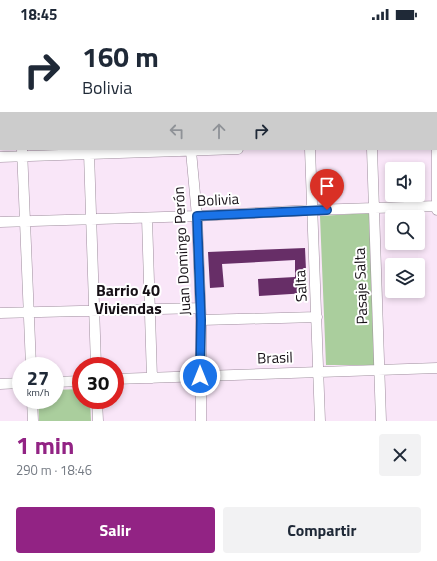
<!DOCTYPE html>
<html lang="es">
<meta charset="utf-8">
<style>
body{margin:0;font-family:"Titillium Web",sans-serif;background:#f2f2f3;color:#1f2937;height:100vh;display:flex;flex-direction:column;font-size:15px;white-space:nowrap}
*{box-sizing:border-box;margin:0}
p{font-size:13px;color:#747a83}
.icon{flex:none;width:22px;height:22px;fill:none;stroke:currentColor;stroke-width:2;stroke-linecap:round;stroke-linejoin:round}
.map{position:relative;height:393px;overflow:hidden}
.panel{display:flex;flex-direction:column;background:#fff;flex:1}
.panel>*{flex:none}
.top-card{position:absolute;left:0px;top:0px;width:437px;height:122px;box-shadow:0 2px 6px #0003;background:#fff;color:#1f2937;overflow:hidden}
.tools{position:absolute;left:385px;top:134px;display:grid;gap:8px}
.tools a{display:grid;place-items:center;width:40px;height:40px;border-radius:4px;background:#fff;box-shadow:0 2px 6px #0003;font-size:20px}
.speed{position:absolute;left:12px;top:329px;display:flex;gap:8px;font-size:20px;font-weight:700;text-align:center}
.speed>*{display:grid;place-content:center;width:52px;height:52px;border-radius:50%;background:#fff;box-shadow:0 2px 6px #0003;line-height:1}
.speed small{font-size:10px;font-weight:400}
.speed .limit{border:6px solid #d22;background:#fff;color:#111}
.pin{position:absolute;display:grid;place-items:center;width:34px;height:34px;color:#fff;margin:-41px -17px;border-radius:50% 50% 50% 0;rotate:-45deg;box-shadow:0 0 4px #0007}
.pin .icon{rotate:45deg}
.me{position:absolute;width:44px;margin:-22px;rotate:0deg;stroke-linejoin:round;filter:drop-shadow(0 0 3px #0008)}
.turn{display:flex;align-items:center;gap:14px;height:84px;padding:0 16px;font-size:18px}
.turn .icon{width:52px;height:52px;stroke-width:2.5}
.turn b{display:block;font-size:28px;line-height:34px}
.lanes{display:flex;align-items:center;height:38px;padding:0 16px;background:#0003;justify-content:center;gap:20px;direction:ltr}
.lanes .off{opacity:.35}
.round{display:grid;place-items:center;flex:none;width:42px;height:42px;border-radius:4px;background:#f2f2f3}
.summary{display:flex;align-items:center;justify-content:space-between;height:68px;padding:0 16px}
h1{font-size:24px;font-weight:700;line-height:30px;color:#922384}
.cta{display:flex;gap:8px;margin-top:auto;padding:8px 16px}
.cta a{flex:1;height:46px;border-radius:4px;background:#922384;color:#fff;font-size:16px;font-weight:700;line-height:46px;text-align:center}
.cta a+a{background:#f2f2f3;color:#1f2937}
.status{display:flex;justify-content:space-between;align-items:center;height:28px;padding:0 20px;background:#fff;direction:ltr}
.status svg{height:11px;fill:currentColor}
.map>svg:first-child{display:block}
</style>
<div class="status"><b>18:45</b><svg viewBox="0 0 49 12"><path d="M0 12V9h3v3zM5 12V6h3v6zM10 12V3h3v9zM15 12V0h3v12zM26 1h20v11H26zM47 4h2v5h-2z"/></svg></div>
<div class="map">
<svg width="437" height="393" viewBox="0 0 437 393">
<rect width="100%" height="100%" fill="#f9e6f8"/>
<path fill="#aace9d" d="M369,185L375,337H326L320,188Z
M81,361V372H90L91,393H39L38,372H55V362Z"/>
<path fill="#672e67" d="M305,220L307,265L259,268L258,251L295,249V232L222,236L224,259L210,260L208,224Z"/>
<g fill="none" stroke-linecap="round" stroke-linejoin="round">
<g stroke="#9f8e9e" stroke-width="11">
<path id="minor" d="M203,0V1
M251,0V1
M374,0V1
M0,77H1
M437,107V182
M22,121L31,338
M310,121L320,393
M372,121L381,393
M191,123L197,188L201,292V393
M89,125L96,338
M0,129L238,121
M147,190L152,350
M0,194L197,188L312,182L437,178
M0,285L200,280
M201,292L317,289
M115,351L437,340
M55,354L81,353
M0,356L21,355
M32,372L33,393
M97,372L98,393"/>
</g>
<g stroke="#9f8e9e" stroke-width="13">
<path id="major" d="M301,1L325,0
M436,8H437
M0,11H1
M0,24H1"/>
</g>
<path stroke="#a698a6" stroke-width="1" stroke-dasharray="1 3" stroke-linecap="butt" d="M273,0V1"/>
<use href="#minor" stroke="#fff" stroke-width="10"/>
<use href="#major" stroke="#fff" stroke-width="12"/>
</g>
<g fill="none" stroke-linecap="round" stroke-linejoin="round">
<g stroke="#114b97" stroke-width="10">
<path id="route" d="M200,348L201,292L197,188L327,182"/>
</g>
<use href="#route" stroke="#1a73e8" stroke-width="7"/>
</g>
<g text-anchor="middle" stroke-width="4" stroke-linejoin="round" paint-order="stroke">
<g font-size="15" fill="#161016" stroke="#fff">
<text transform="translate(218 172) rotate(-3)" y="5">Bolivia</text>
<text transform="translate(182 223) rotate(-93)" y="5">Juan Domingo Perón</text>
<text transform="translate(301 258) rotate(-93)" y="5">Salta</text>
<text transform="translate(361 258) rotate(-92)" y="5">Pasaje Salta</text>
<text transform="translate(275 330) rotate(-2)" y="5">Brasil</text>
</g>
<g font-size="16" font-weight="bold" fill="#161016" stroke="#fff">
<text x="128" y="268">Barrio 40<tspan x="128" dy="18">Viviendas</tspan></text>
</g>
</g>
</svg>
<div class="tools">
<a><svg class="icon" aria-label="sound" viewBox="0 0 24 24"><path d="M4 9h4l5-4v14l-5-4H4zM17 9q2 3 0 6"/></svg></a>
<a><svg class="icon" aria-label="search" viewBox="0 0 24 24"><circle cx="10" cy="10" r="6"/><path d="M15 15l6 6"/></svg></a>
<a><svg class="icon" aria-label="layers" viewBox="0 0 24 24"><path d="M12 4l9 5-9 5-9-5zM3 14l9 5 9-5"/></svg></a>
</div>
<div class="speed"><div>27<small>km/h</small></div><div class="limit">30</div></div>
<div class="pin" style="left:327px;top:182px;background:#d93025"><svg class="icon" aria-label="arrive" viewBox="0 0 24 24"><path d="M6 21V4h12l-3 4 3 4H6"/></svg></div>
<svg class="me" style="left:200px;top:348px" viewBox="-20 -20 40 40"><circle r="17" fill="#1a73e8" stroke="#fff" stroke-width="3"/><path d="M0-11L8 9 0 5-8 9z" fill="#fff"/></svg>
<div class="top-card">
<div class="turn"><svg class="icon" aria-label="right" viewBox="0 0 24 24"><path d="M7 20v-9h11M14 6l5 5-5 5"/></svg><div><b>160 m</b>Bolivia</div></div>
<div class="lanes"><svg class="icon off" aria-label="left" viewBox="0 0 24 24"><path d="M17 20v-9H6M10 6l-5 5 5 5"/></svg><svg class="icon off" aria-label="ahead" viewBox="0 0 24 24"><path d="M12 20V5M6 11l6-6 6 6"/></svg><svg class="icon" aria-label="right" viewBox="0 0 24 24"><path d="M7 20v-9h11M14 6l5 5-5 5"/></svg></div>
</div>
</div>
<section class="panel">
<div class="summary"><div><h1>1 min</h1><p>290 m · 18:46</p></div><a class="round"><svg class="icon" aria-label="close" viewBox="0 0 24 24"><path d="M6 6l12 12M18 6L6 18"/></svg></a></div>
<div class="cta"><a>Salir</a><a>Compartir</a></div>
</section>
